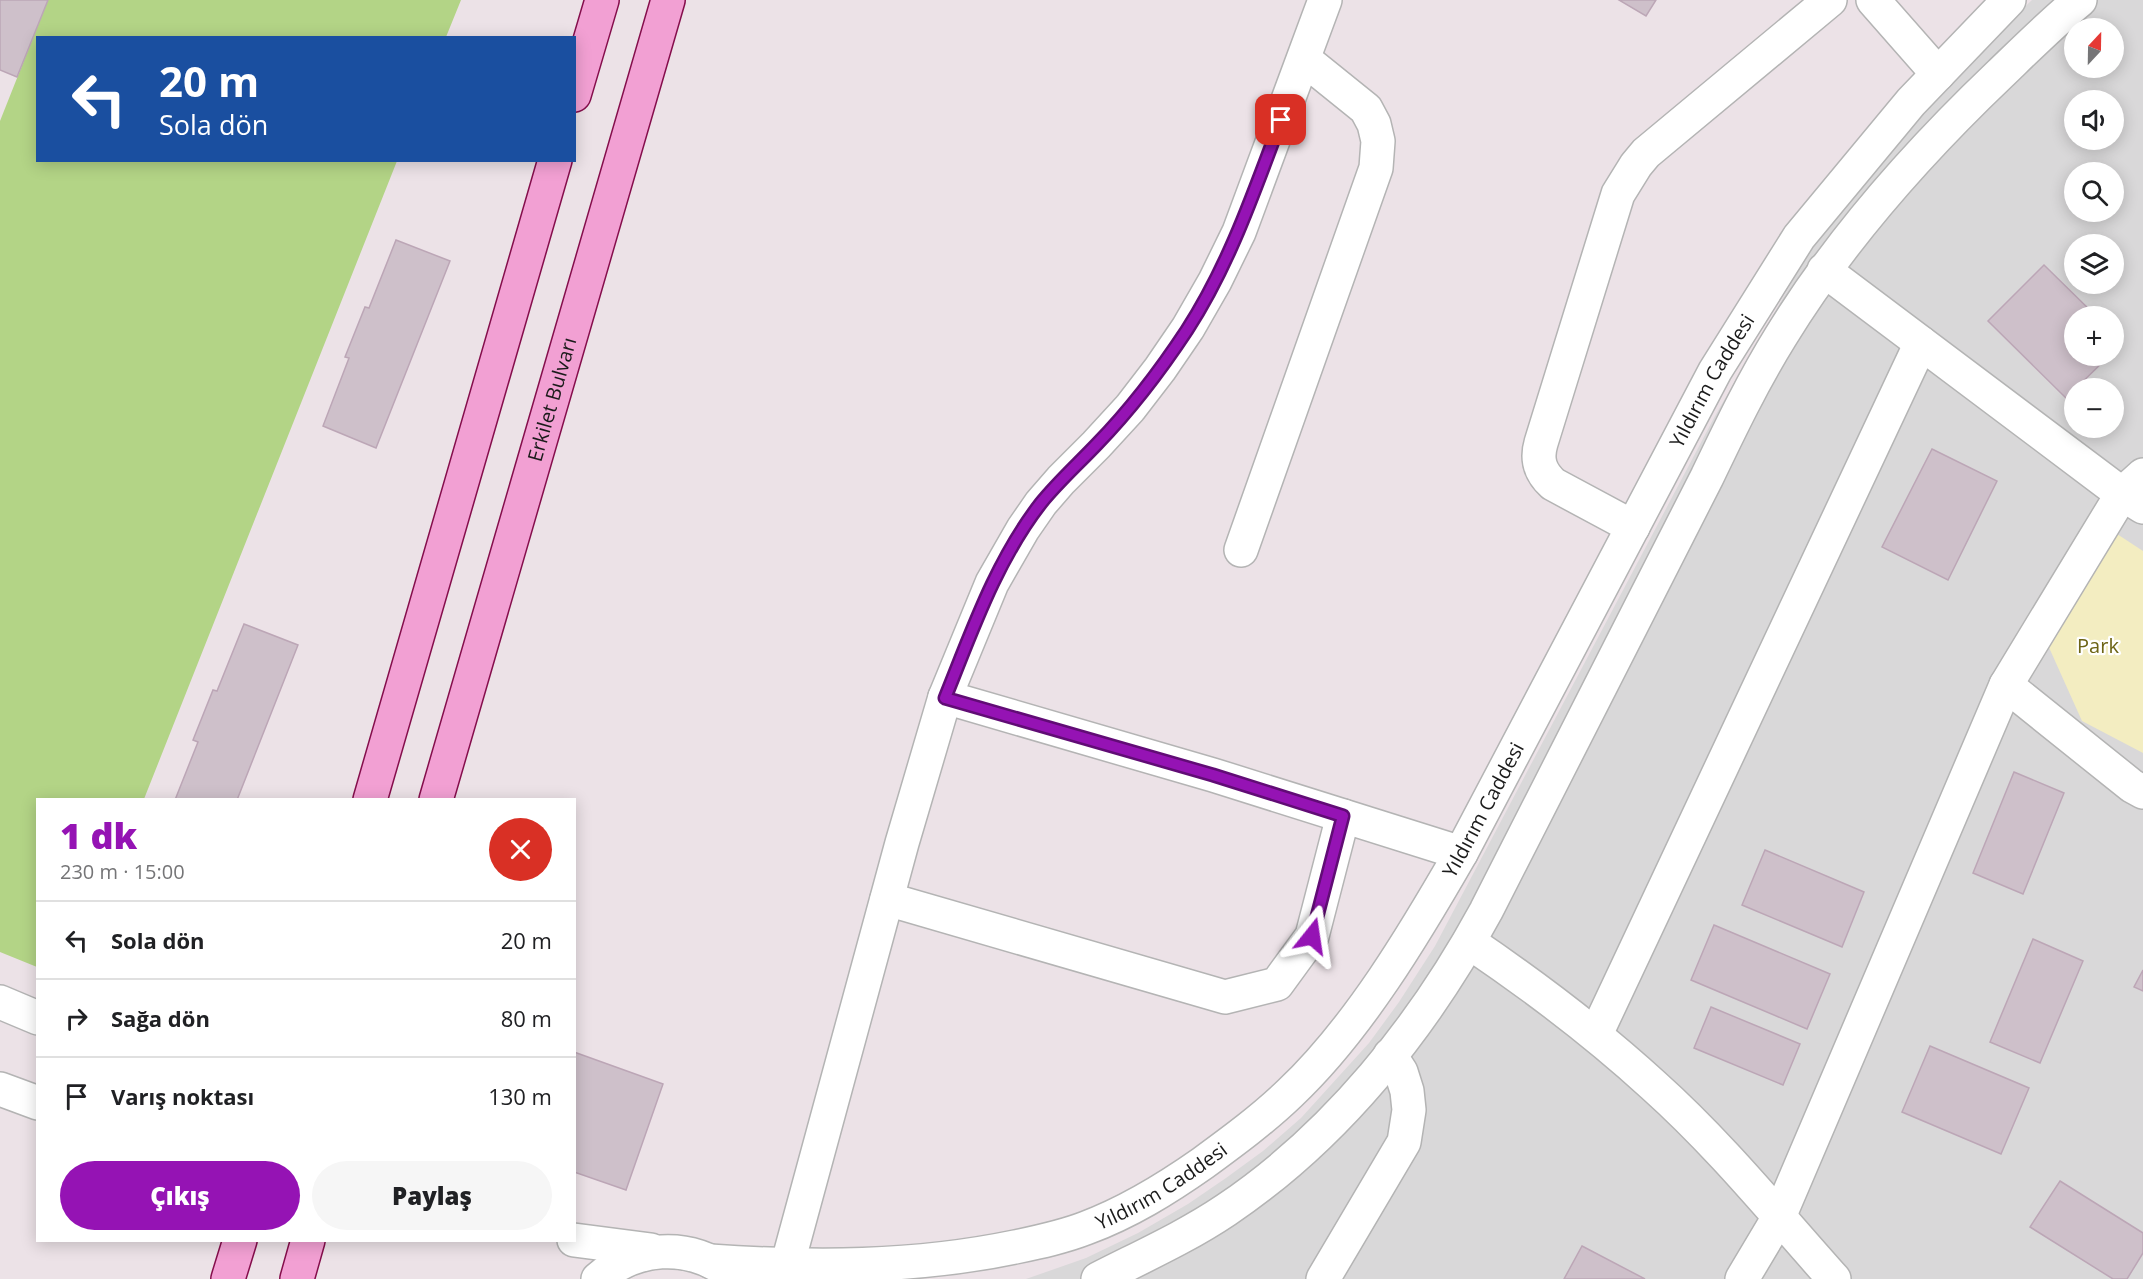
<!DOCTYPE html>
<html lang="tr">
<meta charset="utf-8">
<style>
body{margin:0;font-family:"Open Sans",sans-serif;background:#f6f6f6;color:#202124;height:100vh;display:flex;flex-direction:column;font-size:22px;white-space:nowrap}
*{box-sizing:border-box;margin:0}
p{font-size:20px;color:#757577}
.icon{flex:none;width:33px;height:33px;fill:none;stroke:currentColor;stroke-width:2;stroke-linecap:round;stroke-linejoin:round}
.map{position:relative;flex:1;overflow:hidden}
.sheet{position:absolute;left:36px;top:798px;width:540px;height:444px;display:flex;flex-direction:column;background:#fff;border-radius:0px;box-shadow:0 3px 15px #0003}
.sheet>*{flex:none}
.banner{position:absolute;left:36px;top:36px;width:540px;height:126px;border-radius:0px;box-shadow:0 3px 15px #0003;background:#1a4fa0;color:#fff;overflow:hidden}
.needle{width:39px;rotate:22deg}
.fabs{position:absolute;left:2064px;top:18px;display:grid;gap:12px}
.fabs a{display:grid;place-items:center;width:60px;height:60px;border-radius:50%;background:#fff;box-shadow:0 3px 15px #0003;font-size:30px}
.pin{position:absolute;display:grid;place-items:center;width:51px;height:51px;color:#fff;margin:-26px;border-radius:12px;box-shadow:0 3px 9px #0006}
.me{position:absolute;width:66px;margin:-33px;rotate:15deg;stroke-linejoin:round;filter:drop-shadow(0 0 4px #0008)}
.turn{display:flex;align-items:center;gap:21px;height:126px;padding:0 24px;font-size:27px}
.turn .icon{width:78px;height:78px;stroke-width:2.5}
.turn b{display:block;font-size:42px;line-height:51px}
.round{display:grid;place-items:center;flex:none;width:63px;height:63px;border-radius:32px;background:#f6f6f6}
.overview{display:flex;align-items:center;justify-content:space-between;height:102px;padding:0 24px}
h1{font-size:36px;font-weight:800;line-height:45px;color:#9513b4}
.cta{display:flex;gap:12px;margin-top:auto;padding:12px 24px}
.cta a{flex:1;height:69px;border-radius:36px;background:#9513b4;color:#fff;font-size:24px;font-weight:800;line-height:69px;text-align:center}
.cta a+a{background:#f6f6f6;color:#202124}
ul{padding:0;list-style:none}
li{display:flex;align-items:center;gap:18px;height:78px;padding:0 24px;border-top:2px solid #e0e0e0}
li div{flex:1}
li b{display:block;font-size:22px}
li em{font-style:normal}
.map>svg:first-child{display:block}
</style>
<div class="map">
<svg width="2143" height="1279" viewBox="0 0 2143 1279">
<rect width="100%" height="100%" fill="#ece2e7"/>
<path fill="#d9d8d9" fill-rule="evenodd" d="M2032,0H2143V1279H1026L1086,1258L1138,1233L1188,1204L1226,1178L1263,1151L1301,1118L1369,1043L1399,1002L1435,946L1715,416L1808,254L1943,84ZM2074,28H2114V68H2074ZM2074,100H2114V140H2074ZM2074,172H2114V212H2074ZM2074,244H2114V284H2074ZM2074,316H2114V356H2074ZM2074,388H2114V428H2074Z"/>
<path fill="#f3edc1" d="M2114,532L2143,551V753L2082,721L2047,643Z"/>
<path fill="#b3d486" d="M48,0H461L446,37L38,38V160L397,161L144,799L38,800L37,967L0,952V121Z"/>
<path fill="#cec0ca" stroke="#bca6b6" stroke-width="1.5" d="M0,0H48L17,77L0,70Z
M1619,0H1656L1646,16Z
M396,240L450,261L376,448L323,426L349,358L345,357L365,307L369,308Z
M2044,265L2096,316H2074V356H2109L2066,398L1988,321Z
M2114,333L2122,342L2114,351Z
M1932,449L1997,481L1948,580L1882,547Z
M244,624L298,645L237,800H175L198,742L193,740L213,690L217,691Z
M2014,772L2064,793L2023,894L1973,873Z
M1765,850L1864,892L1842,947L1742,905Z
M1714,925L1830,974L1807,1029L1691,980Z
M2033,939L2083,961L2040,1063L1990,1042Z
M2143,970V991L2134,987Z
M1711,1007L1800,1044L1783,1085L1694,1048Z
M1930,1046L2029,1088L2001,1154L1902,1112Z
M574,1052L663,1084L626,1190L574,1172Z
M2060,1181L2143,1233V1253L2127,1279H2113L2030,1227Z
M1582,1246L1645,1279H1564Z"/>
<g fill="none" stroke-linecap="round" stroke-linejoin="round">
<g stroke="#b4b4b4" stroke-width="36">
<g id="minor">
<path d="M1873,0L1938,74"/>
<path d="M1824,270L2122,494L2143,507"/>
<path d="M1633,527L1553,484C1540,472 1536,460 1541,443L1618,194L1636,165L1646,153L1830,0"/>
<path d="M1241,550L1376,168L1378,141L1374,124L1366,109L1304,59"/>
<path d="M2006,685L2132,786L2143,792"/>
<path d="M945,697L1213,775L1461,853"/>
<path d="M887,899L1225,997L1277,984L1312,936L1343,816"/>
<path d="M1469,942C1534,986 1595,1032 1653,1085C1719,1144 1775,1213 1834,1279"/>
<path d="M0,1002L38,1018"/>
<path d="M1596,1034L1921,343"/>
<path d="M0,1089L38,1103"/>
<path d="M574,1240L651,1250"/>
<path id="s1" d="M710,1261C812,1268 914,1268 1015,1247C1039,1242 1063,1237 1086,1228C1129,1212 1166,1189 1203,1163C1233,1141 1263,1119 1290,1093C1358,1029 1415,933 1461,853L1715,371L1799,237L1911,102L2009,0"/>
<path d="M787,1266L902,843L945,697L992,583L1023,529L1041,503L1061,480L1096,445L1130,408L1160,369L1188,328L1215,281L1239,232L1325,0"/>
<path d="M598,1279C635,1246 687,1242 728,1272"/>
<path d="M1098,1279C1141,1257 1186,1237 1226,1210C1336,1136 1423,1027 1486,911L1707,477C1730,429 1753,381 1781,336C1841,238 1917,153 2000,74C2026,49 2052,23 2080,0"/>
<path d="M1323,1279L1404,1142L1409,1110L1407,1091L1401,1072L1390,1055"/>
<path d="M1742,1279L1779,1217L2006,685L2122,494L2143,475"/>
</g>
</g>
<g stroke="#850e4c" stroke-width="36">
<g id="major">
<path d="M574,95L602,0"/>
<path d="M370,800L555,160"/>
<path id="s2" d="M436,800L668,0"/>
<path d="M228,1279L240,1240"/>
<path d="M297,1279L308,1240"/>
</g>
</g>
<use href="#minor" stroke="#fff" stroke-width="33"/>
<use href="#major" stroke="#f2a0d3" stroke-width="33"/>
</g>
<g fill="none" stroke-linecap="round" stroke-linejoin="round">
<g stroke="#610c75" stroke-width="15">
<path id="route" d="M1281,120C1254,192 1229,265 1187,330C1160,371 1131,409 1097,444C1078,464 1058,482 1041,503C996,561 972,631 945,698L1213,775L1343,816L1312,936"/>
</g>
<use href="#route" stroke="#9513b4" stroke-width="10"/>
</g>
<g text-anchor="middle" stroke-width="4.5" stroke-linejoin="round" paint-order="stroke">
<g font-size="20" fill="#1b1b1b" stroke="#fff">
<text dy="7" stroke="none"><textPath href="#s1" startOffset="1456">Yıldırım Caddesi</textPath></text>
<text dy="7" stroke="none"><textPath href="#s2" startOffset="417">Erkilet Bulvarı</textPath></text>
<text dy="7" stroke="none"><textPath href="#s1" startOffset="970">Yıldırım Caddesi</textPath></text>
<text dy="7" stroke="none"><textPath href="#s1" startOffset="466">Yıldırım Caddesi</textPath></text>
</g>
<g font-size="20" fill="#6d6415" stroke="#fff">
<text x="2098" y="653">Park</text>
</g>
</g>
</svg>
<div class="fabs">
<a><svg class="needle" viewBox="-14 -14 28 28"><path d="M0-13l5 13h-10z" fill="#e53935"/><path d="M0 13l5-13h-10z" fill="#757577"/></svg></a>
<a><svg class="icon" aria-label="sound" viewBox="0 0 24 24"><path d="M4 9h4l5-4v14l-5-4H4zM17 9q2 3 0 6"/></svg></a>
<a><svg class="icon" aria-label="search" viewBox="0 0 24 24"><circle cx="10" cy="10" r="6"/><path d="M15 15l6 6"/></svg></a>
<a><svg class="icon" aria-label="layers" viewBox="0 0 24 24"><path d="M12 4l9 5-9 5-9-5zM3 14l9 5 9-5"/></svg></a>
<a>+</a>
<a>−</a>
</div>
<div class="pin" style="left:1281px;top:120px;background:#d93025"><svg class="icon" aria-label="arrive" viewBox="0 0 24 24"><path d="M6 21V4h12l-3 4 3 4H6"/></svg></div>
<svg class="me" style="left:1312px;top:936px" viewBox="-20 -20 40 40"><path d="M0-17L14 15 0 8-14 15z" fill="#9513b4" stroke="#fff" stroke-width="4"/></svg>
<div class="banner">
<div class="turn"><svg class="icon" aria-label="left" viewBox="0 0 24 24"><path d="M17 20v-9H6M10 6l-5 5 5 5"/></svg><div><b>20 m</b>Sola dön</div></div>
</div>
<section class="sheet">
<div class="overview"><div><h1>1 dk</h1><p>230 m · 15:00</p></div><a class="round" style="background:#d93025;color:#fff"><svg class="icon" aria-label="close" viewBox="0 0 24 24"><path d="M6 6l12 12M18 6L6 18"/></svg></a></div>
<ul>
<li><svg class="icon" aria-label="left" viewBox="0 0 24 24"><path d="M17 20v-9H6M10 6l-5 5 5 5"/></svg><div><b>Sola dön</b></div><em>20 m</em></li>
<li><svg class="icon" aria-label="right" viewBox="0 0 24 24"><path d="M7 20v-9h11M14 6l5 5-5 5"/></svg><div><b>Sağa dön</b></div><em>80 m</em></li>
<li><svg class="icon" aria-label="arrive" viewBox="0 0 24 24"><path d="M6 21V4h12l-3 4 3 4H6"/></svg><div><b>Varış noktası</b></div><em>130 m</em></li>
</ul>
<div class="cta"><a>Çıkış</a><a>Paylaş</a></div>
</section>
</div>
